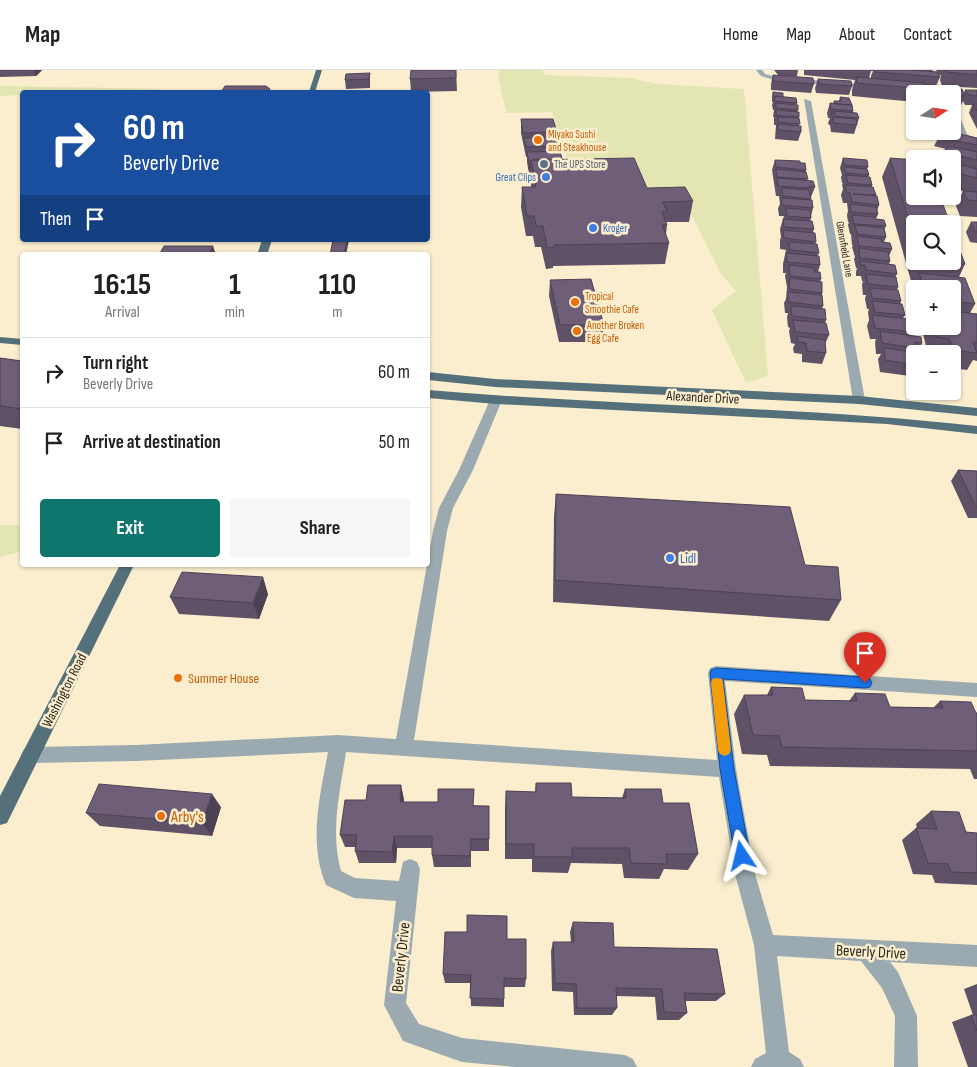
<!DOCTYPE html>
<meta charset="utf-8">
<style>
body{margin:0;font-family:"Sofia Sans Condensed",sans-serif;background:#f6f6f6;color:#222;height:100vh;display:flex;flex-direction:column;font-size:19px;white-space:nowrap}
*{box-sizing:border-box;margin:0}
p{font-size:16px;color:#767676}
.icon{flex:none;width:28px;height:28px;fill:none;stroke:currentColor;stroke-width:2;stroke-linecap:round;stroke-linejoin:round}
.map{position:relative;flex:1;overflow:hidden}
.side{position:absolute;left:20px;top:182px;width:410px;height:315px;display:flex;flex-direction:column;background:#fff;border-radius:5px;box-shadow:0 1px 4px #0004}
.side>*{flex:none}
.hud{position:absolute;left:20px;top:20px;width:410px;height:152px;border-radius:5px;box-shadow:0 1px 4px #0004;background:#1a4fa0;color:#fff;overflow:hidden}
.needle{width:32px;rotate:78deg}
.controls{position:absolute;left:906px;top:15px;display:grid;gap:10px}
.controls a{display:grid;place-items:center;width:55px;height:55px;border-radius:5px;background:#fff;box-shadow:0 1px 4px #0004;font-size:25px}
.pin{position:absolute;display:grid;place-items:center;width:42px;height:42px;color:#fff;margin:-51px -21px;border-radius:50% 50% 50% 0;rotate:-45deg;box-shadow:0 0 5px #0007}
.pin .icon{rotate:45deg}
.me{position:absolute;width:55px;margin:-28px;rotate:350deg;stroke-linejoin:round;filter:drop-shadow(0 0 4px #0008)}
.turn{display:flex;align-items:center;gap:18px;height:105px;padding:0 20px;font-size:22px}
.turn .icon{width:65px;height:65px;stroke-width:2.5}
.turn b{display:block;font-size:35px;line-height:42px}
.then{display:flex;align-items:center;height:48px;padding:0 20px;background:#0003;gap:10px;font-size:19px}
.eta{display:flex;justify-content:space-evenly;align-items:center;height:85px;text-align:center}
.eta b{font-size:30px;font-weight:700;line-height:35px}
.action{display:flex;gap:10px;margin-top:auto;padding:10px 20px}
.action a{flex:1;height:58px;border-radius:5px;background:#0f766e;color:#fff;font-size:20px;font-weight:700;line-height:58px;text-align:center}
.action a+a{background:#f6f6f6;color:#222}
ul{padding:0;list-style:none}
li{display:flex;align-items:center;gap:15px;height:70px;padding:0 20px;border-top:1px solid #e0e0e0}
li div{flex:1}
li b{display:block;font-size:19px}
li em{font-style:normal}
header{display:flex;align-items:center;gap:30px;box-sizing:border-box;height:70px;padding:0 25px;background:#fff;border-bottom:1px solid #e0e0e0}
header strong{font-size:24px}
nav{display:flex;gap:28px;margin-inline-start:auto;font-size:18px}
.map>svg:first-child{display:block}
</style>
<header>
<strong>Map</strong>
<nav><a>Home</a><a>Map</a><a>About</a><a>Contact</a></nav>
</header>
<div class="map">
<svg width="977" height="997" viewBox="0 0 977 997">
<rect width="100%" height="100%" fill="#fbeecf"/>
<path fill="#e3e6b3" d="M499,0H542L545,5L630,8L658,14L744,19L768,306L746,313L712,240L736,221L721,204L686,134L572,105L552,42L506,43L498,5Z
M0,16L160,19L157,22H22V25L0,26Z
M0,455H22V481L0,487Z"/>
<g fill="none" stroke-linecap="round" stroke-linejoin="round">
<path fill="#9aaab0" fill-rule="evenodd" d="M756,0H762L765,4L777,7L874,15L877,17L874,19L777,11L761,6Z
M804,29L811,31L865,330L859,334L853,330Z
M952,40L958,42L967,64L977,69V74C961,69 952,57 952,40Z
M952,101L977,105V111L952,105Z
M496,326L502,330L473,400L453,438L447,461L414,670L717,690L708,603L710,598L716,596L977,613V627L725,611L736,699L755,804L773,865L977,875V897L890,892L898,902L917,946L918,997H894L895,946L882,918L861,891L777,886L789,982L800,989L804,997H751L755,989L766,983L754,875L735,804L719,707L346,682C340,721 330,762 341,801L355,808L399,811L403,792L410,789L417,792L420,799L406,933L419,954L462,968L625,985L633,989L637,997H514L462,992L403,971L384,935L396,831L354,828L326,815C308,772 320,726 328,682L136,691L30,693L24,691L21,685L24,679L30,677L136,675L338,665L396,669L433,461L439,438L459,400L490,330Z"/>
<path fill="#54707a" fill-rule="evenodd" d="M316,0H322L315,22H309Z
M262,170H272L267,185H257Z
M0,267L22,269V275L0,273Z
M428,302L495,309L859,326L977,338V346L859,334L495,317L428,310Z
M428,320C611,336 795,336 977,356V364L887,354L496,334L428,328Z
M120,495H134L7,753L0,755V726Z"/>
</g>
<path fill="#5f5166" fill-rule="evenodd" d="M0,0H42L36,6L0,7Z
M456,0L457,21L411,22L410,9Z
M774,0H798L797,6H782L814,14L811,23L771,20V14L773,5L779,6Z
M804,0H933L932,1L937,2L936,0H977V18L942,16L940,10L941,5H939L940,7L936,16L924,15L926,18V17L964,23L965,20H977V59L969,43L972,35H965L963,31L961,35L952,34V24H915V32L852,26V20L855,10L804,5ZM871,1H873L871,6V8H869Z
M370,3V18L346,19L345,10Z
M818,9L852,16L849,25L816,23L815,18Z
M773,22L797,33L796,35L798,40L797,42L799,47V56L801,62L798,71L775,69L776,55H774V47H773L774,40H773L772,35L773,32H772V27Z
M840,27L853,41V42L859,48L854,64L831,62L830,55H829L828,53L830,48H828L827,43L830,33L833,34L834,31H839Z
M521,49L557,62L558,81L562,89L647,118L693,131L689,152H666L667,155L666,164L669,173L665,194L553,196V198L546,199L541,177H535L533,166H526L521,137L522,117H531L527,92V87H526L521,63Z
M927,61H948L977,68V147L960,146L956,136L963,121L952,119V111L960,97L952,95V89H940L943,82L946,79L934,76L940,65L928,64Z
M843,88L868,97L867,99L869,105L868,107L872,115V117L876,125V126L879,135L877,141L878,144L876,149L886,156L884,160L886,167L884,172L892,179L889,186L890,191L889,194L897,204L895,207L898,217L897,220L901,231L900,234L905,245L903,248L913,262L911,265L922,273L917,284H913L912,285L915,292V296L910,306L880,302L878,289L881,284H876L875,272L876,269H870L867,256L869,250L868,242L869,239H867L865,229L866,225H863L862,215L863,211H862L861,206H856V202L857,198H856L854,189L855,187L852,177L853,175H852L851,164H850L848,155L849,152H848L847,145L848,141L847,133H843L841,125L843,119L842,115L843,113H842L841,107L842,105L840,98Z
M890,88L915,154V191H952L965,194L959,207L975,234L970,243L977,244V291L973,290L967,300L952,298V284H928L921,256H952V219H915V232L912,219L915,211H911L882,107Z
M775,90L800,93L806,100V102L807,110L815,117L811,127L810,130L813,138L811,146V148L810,151L814,159L813,162L816,172L815,174L819,183L817,186L820,195L818,202L821,209L820,212L822,223V225L823,236L822,239L826,250L825,253L829,265L825,274L826,283L822,294L802,292V284L794,283L793,278L795,274L791,273L789,261L790,258L788,257L787,247L788,243H785L784,233L786,229L787,217L785,206L786,203H783V194L786,180L780,179V170L781,167L780,159L784,146H779L778,138L780,134L779,126H776L772,100Z
M971,152H977V173L970,172L966,162Z
M550,210L604,255L602,272H559L549,226Z
M0,288L22,291V359L0,356Z
M958,400L977,401V448H968L951,411Z
M556,424L805,495L841,530L829,551L553,532L554,446Z
M268,524L259,549L179,544L170,527Z
M771,617L805,630L849,631L855,623L890,637L933,638L940,631L977,643V709H974L970,699L770,696L767,685L742,684L734,644L744,625H767Z
M536,713L572,727L622,728L625,719L663,733L698,784L688,800L664,799L659,809L624,808L622,794L571,793L568,803L532,802V789H505V739L506,721L535,722Z
M404,729V732L489,736V781H471V797H434L432,785V778H397L396,793H359L355,781V777H345L340,765L366,730Z
M221,737L212,766L100,756L86,743Z
M931,741L966,762L977,763V815L935,813L932,805L913,804L902,770L916,758H917L916,754Z
M573,852L614,877L725,924L716,931H685L687,943L679,950H657L655,927L616,926L617,938L612,945H574L573,922L552,921L551,881L553,872H571L570,862Z
M507,869L526,909L525,917H504V937L471,936L470,913H445L443,904Z
M977,914V997H968L952,952L971,945H973L964,919Z"/>
<path fill="#4d4253" d="M33,0H42L36,6Z
M370,3V18L369,9Z
M347,170H349L346,185H344Z
M213,176L216,185H209Z
M263,507L268,524L259,549L253,533Z
M401,715L404,729L402,745L400,732Z
M212,724L221,737L212,766L202,753Z
M394,766L397,778L396,793L392,782Z"/>
<path fill="#6e5e77" stroke="#4d4253" d="M411,0H456V8L410,9Z
M875,0H912L937,2L940,7L875,2Z
M946,0H977V5L947,2Z
M370,3L369,9L345,10L346,4Z
M773,5L813,8L814,14L773,11Z
M856,7L924,13L926,19L857,13Z
M818,9L851,11L852,16L819,14Z
M225,16H266L270,19L268,22H221Z
M926,17L962,19L965,26L952,25V24L929,23Z
M965,20H977V26L969,25Z
M773,22L783,23V27L775,26V27H773Z
M775,26L796,28L797,33L775,31Z
M840,27L849,28L852,35L835,34L834,31H841Z
M776,33L798,35V40L776,38Z
M830,33L852,35L853,41L831,39Z
M973,34H977V41Z
M776,40L799,42V47L776,45Z
M834,41L857,43L859,48L832,46L831,43L835,44Z
M778,47L799,48L800,54L778,52Z
M833,47L856,49L857,55L834,53Z
M521,49H553L557,62L523,63Z
M778,54L801,56V62L778,60Z
M942,61H946L977,68V75L938,67Z
M557,67L558,76L526,77L523,68Z
M949,76L977,82V90L943,82Z
M560,81L562,89L531,90L530,99L527,82Z
M634,88L647,118L685,117L693,131L663,132L667,142H662L667,155H662L669,173L554,175V177L547,178L543,156H536L534,146H527L522,117H536L531,90Z
M843,88L867,90L868,97L844,95Z
M890,88L915,90V126H940L950,154H915V171Z
M775,90L800,91V93H805L806,100L776,97Z
M961,95L977,99V108L956,103Z
M844,97L867,99L869,105L846,103Z
M776,99L806,102L808,109L777,107Z
M846,105L870,107L872,115L848,113Z
M777,108L813,111L815,117H807V118L778,116Z
M845,115L873,117L876,125L853,124L877,126L879,135L852,132L850,123H847Z
M782,118L809,120L811,129L783,126Z
M963,121L977,122V131L968,130Z
M781,128L812,130L813,138L782,135Z
M850,134L876,137L878,144L851,142Z
M786,138L810,140L811,148L787,146Z
M852,145L875,147V149L884,150L886,156L854,154Z
M783,149L812,151L814,159L784,157Z
M971,152H977V162H975Z
M855,155L884,158L886,167L857,164Z
M783,160L815,163L816,172L784,168Z
M952,160L965,194L936,191H952Z
M857,166L881,169L882,172L890,173L892,179L859,176Z
M333,170H347L344,185H330Z
M789,172L817,174L819,183L790,180Z
M164,176H213L209,185H159Z
M859,178L888,182L890,191L860,188Z
M786,183L819,186L820,195L787,192Z
M860,191L895,195L897,204L866,200L865,195H861Z
M789,195L814,198L815,202H820L821,209L790,206Z
M919,203L965,208L975,234L952,231V219H924Z
M866,204L896,207L898,217L868,214Z
M790,208L822,212V223L789,219Z
M591,209L604,255H560L550,210Z
M870,218L898,220L901,231L872,228Z
M788,222L822,225L823,236L788,232Z
M872,231L902,234L905,245L875,242Z
M791,236L825,239L826,250L792,246Z
M952,241L977,244V273L973,272L977,283L953,280L950,269L937,267L934,256H952Z
M872,245L909,249L913,262L875,258Z
M793,250L826,253L829,265L795,262Z
M880,261L921,267L922,273L915,272L916,278L882,273Z
M797,266L825,270L826,283L807,281L806,273L798,272Z
M884,278L907,281V284L914,285L915,295L885,290Z
M0,288L22,291V339L0,336Z
M958,400L977,401V437H976Z
M556,424L790,437L805,495L838,497L841,530L555,510Z
M182,502L263,507L253,533L170,527Z
M771,617L802,618L805,630L857,631L855,623L885,624L890,637L943,638L940,631L971,632L976,643H977V681L782,677L779,666L753,665L744,625H773Z
M536,713H571L572,727L626,728L625,719H661L663,733H689L698,784H666L667,794L631,793L629,778H572V787H534V774H506V721L536,722Z
M99,714L212,724L202,753L86,743Z
M368,715H401L400,732H438V719H474L473,736H489V769H471L470,786L432,785V766H394L392,782L355,781L357,765H340L345,730H366Z
M931,741L959,742L966,762L977,763V803L951,802L948,794L928,793L916,758L937,759Z
M467,845L507,846V869H526V909L504,908V929L470,928L471,905L443,904L445,862H467Z
M573,852L613,853L614,877L717,879L725,924L684,923L687,943L664,942L662,919L616,918L617,938H577L576,914L555,913L553,872H574Z
M971,945H977V961Z"/>
<path fill="#1a73e8" stroke="#114b97" d="M716,598L865,607L870,609L872,613L870,617L865,618L723,609L734,699L750,786L747,792L742,794L737,792L735,786L720,699L710,604L711,600Z"/>
<path fill="#f59e0b" d="M717,608L722,609L723,613L731,680L729,684L725,686L720,684L718,680L711,613L712,609Z"/>
<g fill="#e8710a" stroke="#fbeecf" stroke-width="2">
<circle cx="538" cy="70" r="5"/>
<circle cx="575" cy="232" r="5"/>
<circle cx="577" cy="261" r="5"/>
<circle cx="178" cy="608" r="5"/>
<circle cx="161" cy="746" r="5"/>
</g>
<circle fill="#5c6f8a" stroke="#fbeecf" stroke-width="2" cx="544" cy="94" r="5"/>
<g fill="#3f7fe0" stroke="#fbeecf" stroke-width="2">
<circle cx="546" cy="107" r="5"/>
<circle cx="593" cy="158" r="5"/>
<circle cx="670" cy="488" r="5"/>
</g>
<g text-anchor="middle" stroke-width="5" stroke-linejoin="round" paint-order="stroke">
<g font-size="11" fill="#c56008" stroke="#fbeecf" text-anchor="start">
<text x="548" y="68">Miyako Sushi<tspan x="548" dy="13">and Steakhouse</tspan></text>
<text x="585" y="230">Tropical<tspan x="585" dy="13">Smoothie Cafe</tspan></text>
<text x="587" y="259">Another Broken<tspan x="587" dy="13">Egg Cafe</tspan></text>
</g>
<g font-size="11" fill="#4e5e75" stroke="#fbeecf" text-anchor="start">
<text x="554" y="98">The UPS Store</text>
</g>
<g font-size="11" fill="#366cbe" stroke="#fbeecf" text-anchor="end">
<text x="536" y="111">Great Clips</text>
<text x="603" y="162" text-anchor="start">Kroger</text>
</g>
<g font-size="11" fill="#2d281d" stroke="#fbeecf">
<text transform="translate(845 179) rotate(80)" y="4">Glennfield Lane</text>
</g>
<g font-size="14" fill="#2d281d" stroke="#fbeecf">
<text transform="translate(703 327) rotate(3)" y="5">Alexander Drive</text>
<text transform="translate(64 620) rotate(-63)" y="5">Washington Road</text>
</g>
<g font-size="14" fill="#366cbe" stroke="#fbeecf" text-anchor="start">
<text x="680" y="493">Lidl</text>
</g>
<g font-size="14" fill="#c56008" stroke="#fbeecf" text-anchor="start">
<text x="188" y="613">Summer House</text>
</g>
<g font-size="16" fill="#c56008" stroke="#fbeecf" text-anchor="start">
<text x="171" y="752">Arby's</text>
</g>
<g font-size="16" fill="#2d281d" stroke="#fbeecf">
<text transform="translate(871 881) rotate(3)" y="6">Beverly Drive</text>
<text transform="translate(400 887) rotate(-84)" y="6">Beverly Drive</text>
</g>
</g>
</svg>
<div class="controls">
<a><svg class="needle" viewBox="-14 -14 28 28"><path d="M0-13l5 13h-10z" fill="#e53935"/><path d="M0 13l5-13h-10z" fill="#767676"/></svg></a>
<a><svg class="icon" aria-label="sound" viewBox="0 0 24 24"><path d="M4 9h4l5-4v14l-5-4H4zM17 9q2 3 0 6"/></svg></a>
<a><svg class="icon" aria-label="search" viewBox="0 0 24 24"><circle cx="10" cy="10" r="6"/><path d="M15 15l6 6"/></svg></a>
<a>+</a>
<a>−</a>
</div>
<div class="pin" style="left:865px;top:613px;background:#d93025"><svg class="icon" aria-label="arrive" viewBox="0 0 24 24"><path d="M6 21V4h12l-3 4 3 4H6"/></svg></div>
<svg class="me" style="left:742px;top:786px" viewBox="-20 -20 40 40"><path d="M0-17L14 15 0 8-14 15z" fill="#1a73e8" stroke="#fff" stroke-width="4"/></svg>
<div class="hud">
<div class="turn"><svg class="icon" aria-label="right" viewBox="0 0 24 24"><path d="M7 20v-9h11M14 6l5 5-5 5"/></svg><div><b>60 m</b>Beverly Drive</div></div>
<div class="then">Then<svg class="icon" aria-label="arrive" viewBox="0 0 24 24"><path d="M6 21V4h12l-3 4 3 4H6"/></svg></div>
</div>
<section class="side">
<div class="eta">
<div><b>16:15</b><p>Arrival</p></div>
<div><b>1</b><p>min</p></div>
<div><b>110</b><p>m</p></div>
</div>
<ul>
<li><svg class="icon" aria-label="right" viewBox="0 0 24 24"><path d="M7 20v-9h11M14 6l5 5-5 5"/></svg><div><b>Turn right</b><p>Beverly Drive</p></div><em>60 m</em></li>
<li><svg class="icon" aria-label="arrive" viewBox="0 0 24 24"><path d="M6 21V4h12l-3 4 3 4H6"/></svg><div><b>Arrive at destination</b></div><em>50 m</em></li>
</ul>
<div class="action"><a>Exit</a><a>Share</a></div>
</section>
</div>
